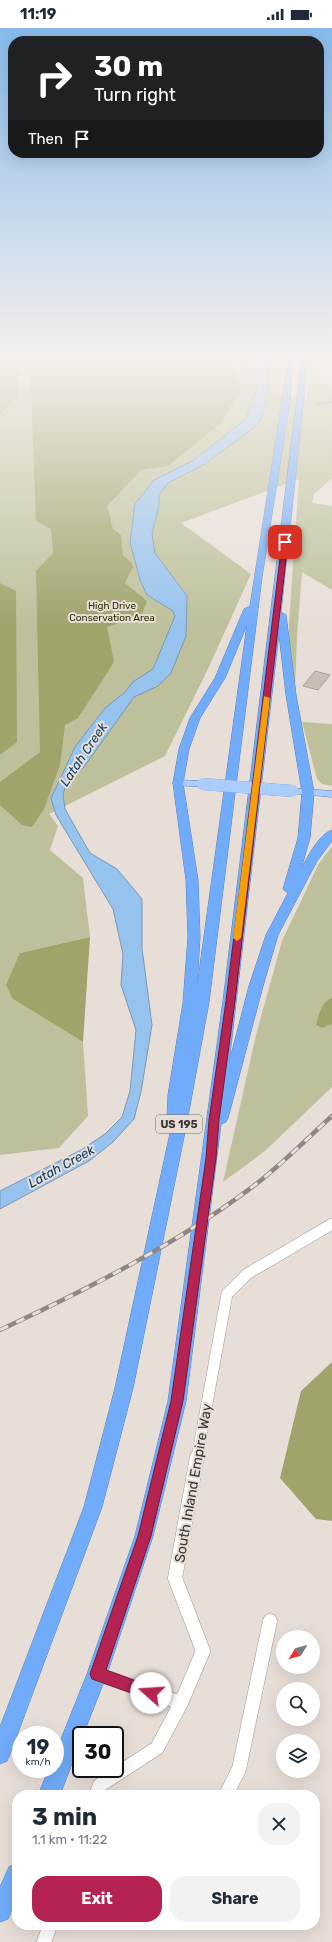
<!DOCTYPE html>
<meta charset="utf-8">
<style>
body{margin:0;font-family:Rubik,sans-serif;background:#f2f2f3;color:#1f2937;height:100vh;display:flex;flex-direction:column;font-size:15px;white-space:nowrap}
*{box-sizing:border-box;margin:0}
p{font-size:13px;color:#747a83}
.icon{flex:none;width:22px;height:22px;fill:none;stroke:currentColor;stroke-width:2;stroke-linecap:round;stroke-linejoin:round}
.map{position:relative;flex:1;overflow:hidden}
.panel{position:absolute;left:12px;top:1762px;width:308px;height:140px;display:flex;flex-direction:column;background:#fff;border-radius:16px;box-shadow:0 4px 16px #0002}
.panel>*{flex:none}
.banner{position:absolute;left:8px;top:8px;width:316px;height:122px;border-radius:16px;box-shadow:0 4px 16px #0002;background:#202124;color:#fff;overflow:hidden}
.needle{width:26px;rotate:233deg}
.fabs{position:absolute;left:276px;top:1602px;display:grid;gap:8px}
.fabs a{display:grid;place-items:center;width:44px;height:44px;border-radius:50%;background:#fff;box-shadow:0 4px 16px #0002;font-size:20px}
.speed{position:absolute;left:12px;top:1698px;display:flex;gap:8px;font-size:20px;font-weight:700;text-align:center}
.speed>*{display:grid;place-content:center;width:52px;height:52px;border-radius:50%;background:#fff;box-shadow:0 4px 16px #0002;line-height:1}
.speed small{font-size:10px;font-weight:400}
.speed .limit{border:2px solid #111;border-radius:6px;background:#fff;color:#111}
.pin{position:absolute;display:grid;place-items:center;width:34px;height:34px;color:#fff;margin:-17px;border-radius:8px;box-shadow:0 2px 6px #0006}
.me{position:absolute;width:44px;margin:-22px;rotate:289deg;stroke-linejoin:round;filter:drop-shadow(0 0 3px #0008)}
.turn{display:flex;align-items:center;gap:14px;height:84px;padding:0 20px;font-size:18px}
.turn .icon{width:52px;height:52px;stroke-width:2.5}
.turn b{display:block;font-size:28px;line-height:34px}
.then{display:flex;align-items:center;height:38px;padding:0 20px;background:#0003;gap:8px;font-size:15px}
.round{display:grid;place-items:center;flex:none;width:42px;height:42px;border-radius:16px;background:#f2f2f3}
.headline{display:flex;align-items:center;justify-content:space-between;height:68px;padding:0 20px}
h1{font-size:24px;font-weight:700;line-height:30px}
.button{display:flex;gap:8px;margin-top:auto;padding:8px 20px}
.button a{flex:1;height:46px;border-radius:16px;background:#b52451;color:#fff;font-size:16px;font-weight:700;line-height:46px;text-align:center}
.button a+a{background:#f2f2f3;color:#1f2937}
.status{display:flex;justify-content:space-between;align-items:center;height:28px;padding:0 20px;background:#fff;direction:ltr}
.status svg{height:11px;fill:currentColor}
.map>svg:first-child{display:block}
</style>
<div class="status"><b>11:19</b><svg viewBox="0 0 49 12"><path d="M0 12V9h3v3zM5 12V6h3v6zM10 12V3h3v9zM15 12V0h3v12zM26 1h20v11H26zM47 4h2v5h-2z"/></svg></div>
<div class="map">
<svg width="332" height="1914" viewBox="0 0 332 1914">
<rect width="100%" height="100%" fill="#e8ded8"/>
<path fill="#bdc09a" d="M0,331H284L279,366L306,371L310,331H328L332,333V339L327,337L317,346L322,354L332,357V450L314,466L312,475L332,478V562L302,544L297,608L295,661L289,622V595L299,451L181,495L251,546L207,643L165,728L49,786L58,798L50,822L83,850L90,909L20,925L13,971L83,1014L88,1088L59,1120L0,1127Z
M302,694L332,696V758L322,756L317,751Z
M332,818V969L328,971L322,1000L332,996V1059L265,1123L223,1154L256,1007L282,913L318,837Z"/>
<path fill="#a0a36a" d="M0,331H18V369L0,386Z
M30,331H207L224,334L237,343L241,362L220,396L168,438L141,442L107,478L113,501L121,507L123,528L131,534L133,539L125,555L147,573L142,586L107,599L114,634L78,690L65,697L60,737L44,781L32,799L22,797L0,777V754L40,724L36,543L53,525L51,501L36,493Z
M0,555L16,563L17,714L0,727Z
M90,909L83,1014L13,971L6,957L20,925Z
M332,969V996L322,1000L316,997C319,986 321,975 332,969Z
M332,1334V1493L316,1491L280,1450L301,1363Z"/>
<path fill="#96c3ee" stroke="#7a98b6" d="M244,331H259L267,336L270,357L262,389L255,399L203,437L168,455L159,467V477L152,506L155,525L187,568L186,608L171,645L158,658L134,669L84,739L67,754L63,766L65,781L90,825L117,841L142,871V920L152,997L141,1064L134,1091L113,1114L89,1133L0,1181V1163L81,1122L105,1106L122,1089L130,1063L136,1002L121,957L123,926L113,881L56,787L51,770L75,719L105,680L124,665L134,653L153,641L175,588L173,583L147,567L140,552L130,514L135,476L154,452L192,433L239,397L247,388L258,357L251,340Z"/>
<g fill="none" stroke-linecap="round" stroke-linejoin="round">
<path stroke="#7a98b6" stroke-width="1.5" d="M316,376L332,374"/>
</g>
<path fill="#c7beb8" stroke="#a9a09a" d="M315,643L330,647L318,662L303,658Z"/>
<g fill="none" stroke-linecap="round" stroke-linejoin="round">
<g stroke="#a29994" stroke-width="12">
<path id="minor-far1" d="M197,1430L227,1266L247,1246L332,1196"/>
</g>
<g stroke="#a29994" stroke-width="15">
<path id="minor" d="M97,1646L181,1675
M96,1767L100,1757L157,1720L181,1675L203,1623L175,1550L197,1429
M226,1767L239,1741L270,1593
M44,1914L50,1897"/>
</g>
<g stroke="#5d82b5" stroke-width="1">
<path id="major" d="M178,752L203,753L208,756L203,759L174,757L173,755Z
M292,760L332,763V769L288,765L287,763Z"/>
</g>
<g stroke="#5d82b5" stroke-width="1">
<path id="highway" d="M287,331H293L290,373L262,549L209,974L187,1094L133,1360L102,1479L10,1726L7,1733L0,1736V1699L84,1479L115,1360L172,1096L169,1095L167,1091L168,1067L183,975L188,909L186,852L173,755L179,721L190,690L215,650L244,581L250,578L282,373ZM247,597L197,959L200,909L198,852L183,755L189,721L200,690L225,650Z
M302,331H308L281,584L286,587L296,667L314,764L310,810L301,841C307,830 319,806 332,802V813L317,833L278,907L263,958L228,1090L226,1094L221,1096L186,1373L153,1508L107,1646L83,1707H81V1712L60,1767H38L49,1741H55V1726L87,1646L135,1508L168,1373L223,973ZM279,606L286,667L302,764L298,810L283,861L288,865L266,907L249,958L229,1035Z
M17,1836V1871L8,1891L0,1894V1859L9,1839Z"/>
</g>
<use href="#minor-far1" stroke="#fff" stroke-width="11"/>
<use href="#minor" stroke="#fff" stroke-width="14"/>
<use href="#major" fill="#aacdfd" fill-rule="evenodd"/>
<use href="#highway" fill="#71acfb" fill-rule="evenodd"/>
<g stroke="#8e8783" stroke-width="4.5">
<path id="rail" d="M0,1302C90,1260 181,1214 260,1153C285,1133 308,1110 332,1088"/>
</g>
<use href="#rail" stroke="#e8ded8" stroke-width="3" stroke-dasharray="9" stroke-linecap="butt"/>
<g stroke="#5d82b5" stroke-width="12" stroke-linecap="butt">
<path id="major-bridge" d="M203,756L292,763"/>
</g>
<use href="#major-bridge" stroke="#aacdfd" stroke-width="12"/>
</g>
<linearGradient id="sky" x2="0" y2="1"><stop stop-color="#87baea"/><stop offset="0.55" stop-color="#f5f0ed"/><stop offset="1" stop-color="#f5f0ed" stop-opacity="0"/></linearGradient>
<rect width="332" height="599" fill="url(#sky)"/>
<path fill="#b52451" stroke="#761735" d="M285,513L288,514L235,973L219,1092L216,1130L183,1373L151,1508L106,1642L156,1660L158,1665L156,1670L151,1672L92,1651L90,1646L138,1508L171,1373L206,1130L209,1092L226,973L282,514Z"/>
<path fill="#f59e0b" d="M264,668L270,670L241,910L237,913L233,910Z"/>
<g text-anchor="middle" stroke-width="4" stroke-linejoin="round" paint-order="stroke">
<g font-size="10" fill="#2d2d00" stroke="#e8ded8">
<text x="112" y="581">High Drive<tspan x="112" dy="12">Conservation Area</tspan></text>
</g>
<rect fill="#e8ded8" stroke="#6e6864" stroke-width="1" x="156" y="1087" width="46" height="18" rx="3"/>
<g font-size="11" font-weight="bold" fill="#393533">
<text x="179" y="1100">US 195</text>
</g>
<g font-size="13" font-style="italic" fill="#0c3e66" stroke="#e8ded8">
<text transform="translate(83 726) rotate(-56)" y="5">Latah Creek</text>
<text transform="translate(61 1138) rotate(-29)" y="5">Latah Creek</text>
</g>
<g font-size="14" fill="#393533" stroke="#e8ded8">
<text transform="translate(193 1455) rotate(-80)" y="5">South Inland Empire Way</text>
</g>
</g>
</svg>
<div class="fabs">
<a><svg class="needle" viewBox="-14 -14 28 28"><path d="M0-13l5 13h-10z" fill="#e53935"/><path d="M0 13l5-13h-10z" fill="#747a83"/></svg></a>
<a><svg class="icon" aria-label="search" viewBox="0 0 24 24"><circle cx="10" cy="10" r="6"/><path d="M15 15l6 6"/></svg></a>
<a><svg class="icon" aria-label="layers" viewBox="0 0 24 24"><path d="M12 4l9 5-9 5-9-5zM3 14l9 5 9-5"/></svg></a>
</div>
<div class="speed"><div>19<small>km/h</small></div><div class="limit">30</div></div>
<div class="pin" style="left:285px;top:514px;background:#d93025"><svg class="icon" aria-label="arrive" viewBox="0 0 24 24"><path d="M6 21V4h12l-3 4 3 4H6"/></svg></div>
<svg class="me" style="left:151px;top:1665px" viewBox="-20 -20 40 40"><circle r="19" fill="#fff"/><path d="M0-13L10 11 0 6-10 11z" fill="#b52451"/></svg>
<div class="banner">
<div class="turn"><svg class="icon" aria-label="right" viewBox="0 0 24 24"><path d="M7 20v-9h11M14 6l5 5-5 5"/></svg><div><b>30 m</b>Turn right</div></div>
<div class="then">Then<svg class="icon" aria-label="arrive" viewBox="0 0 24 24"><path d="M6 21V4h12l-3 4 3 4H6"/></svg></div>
</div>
<section class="panel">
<div class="headline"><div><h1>3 min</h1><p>1.1 km · 11:22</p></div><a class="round"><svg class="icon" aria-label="close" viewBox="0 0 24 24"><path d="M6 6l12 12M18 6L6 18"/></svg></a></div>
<div class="button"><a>Exit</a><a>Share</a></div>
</section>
</div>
